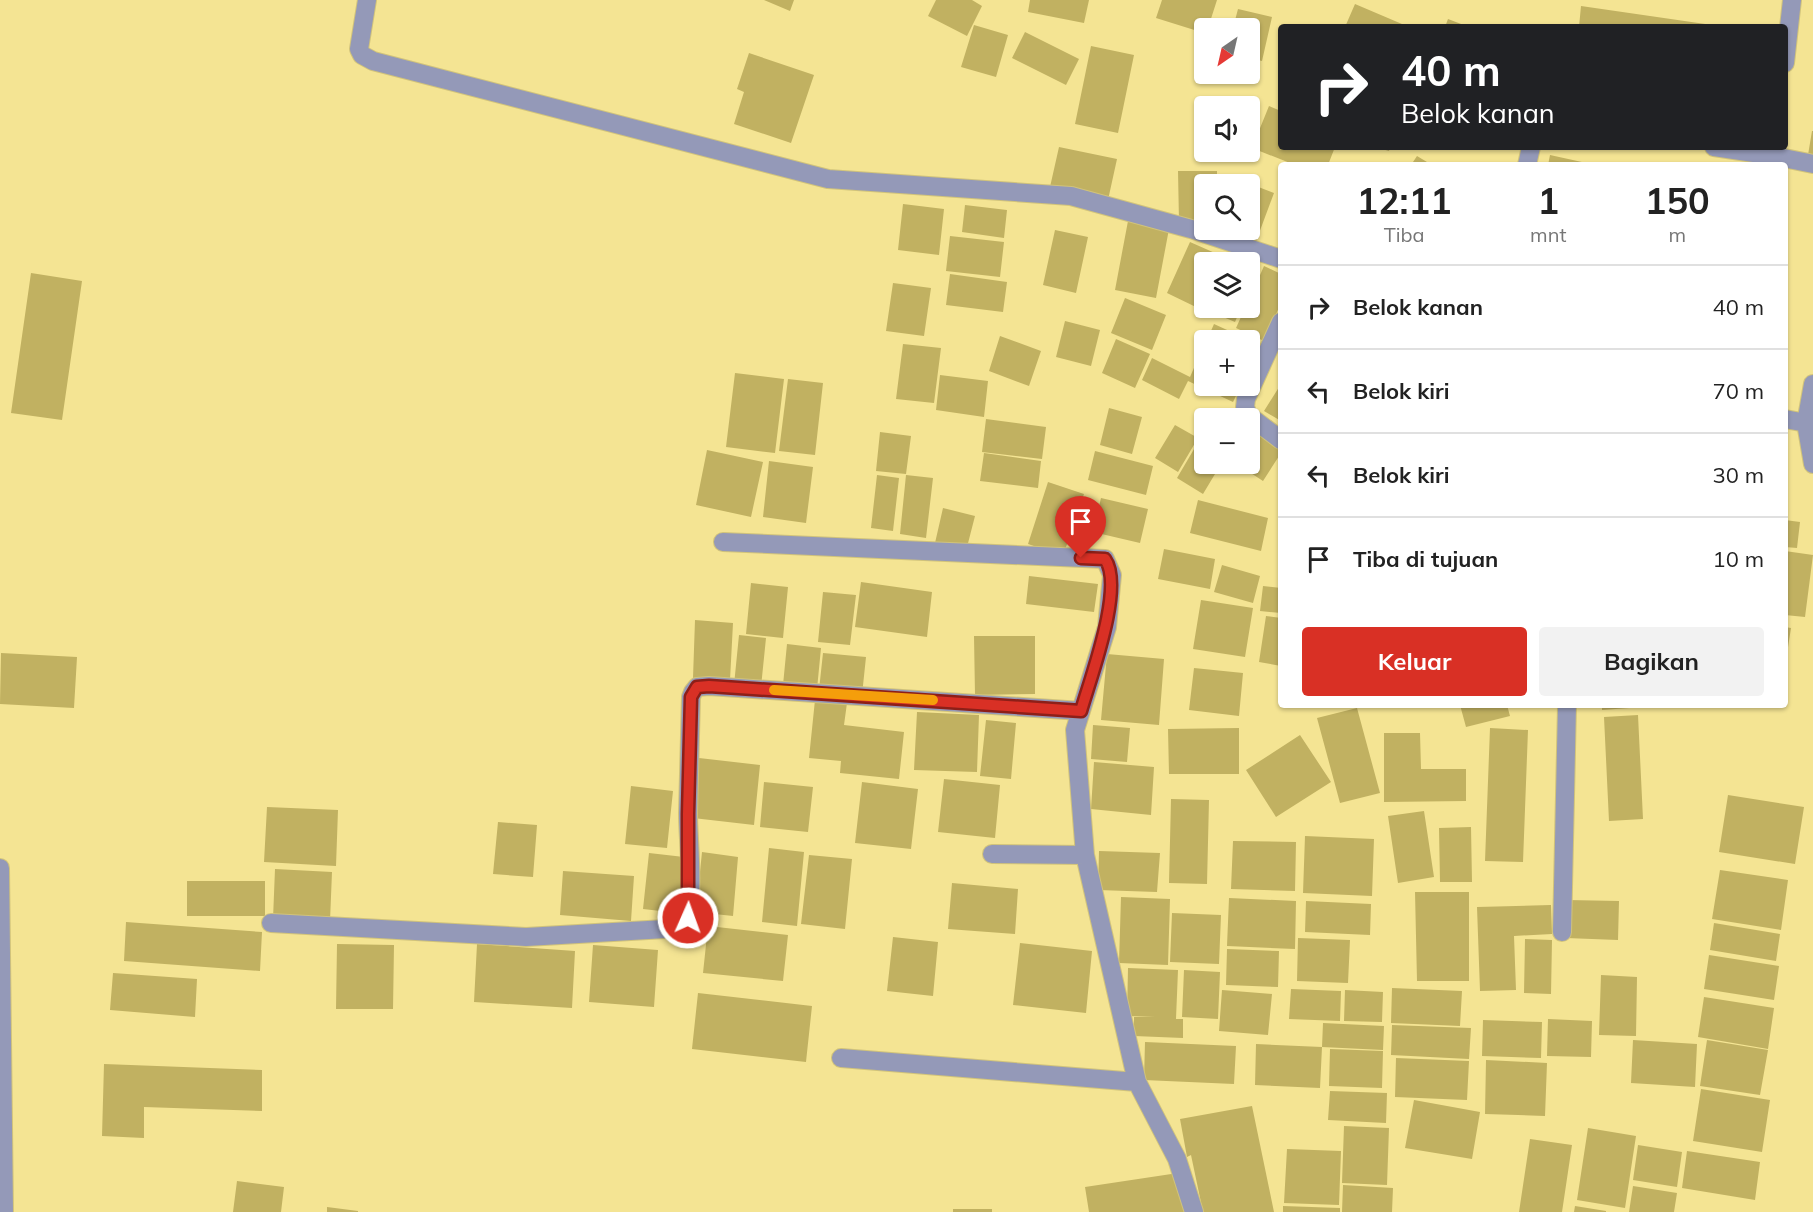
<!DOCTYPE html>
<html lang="id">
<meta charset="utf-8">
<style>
body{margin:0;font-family:Mulish,sans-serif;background:#f2f2f2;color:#222;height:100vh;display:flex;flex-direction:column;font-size:22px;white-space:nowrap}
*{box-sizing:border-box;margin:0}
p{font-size:20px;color:#767676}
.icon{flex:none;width:33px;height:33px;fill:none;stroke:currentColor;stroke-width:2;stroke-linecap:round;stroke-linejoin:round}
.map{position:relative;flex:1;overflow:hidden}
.details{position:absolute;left:1278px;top:162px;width:510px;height:546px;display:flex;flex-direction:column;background:#fff;border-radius:6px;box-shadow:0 2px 4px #0004}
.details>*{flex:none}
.banner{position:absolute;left:1278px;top:24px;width:510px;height:126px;border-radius:6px;box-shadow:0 2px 4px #0004;background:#202124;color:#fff;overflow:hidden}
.needle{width:39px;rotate:214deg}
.buttons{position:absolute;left:1194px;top:18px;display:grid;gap:12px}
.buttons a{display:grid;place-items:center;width:66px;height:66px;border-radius:6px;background:#fff;box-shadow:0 2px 4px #0004;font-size:30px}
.pin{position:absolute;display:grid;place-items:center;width:51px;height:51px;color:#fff;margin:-62px -26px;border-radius:50% 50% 50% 0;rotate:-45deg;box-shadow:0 0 6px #0007}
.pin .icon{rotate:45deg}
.me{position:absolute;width:66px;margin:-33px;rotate:2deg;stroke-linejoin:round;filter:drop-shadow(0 0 4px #0008)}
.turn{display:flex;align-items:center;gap:21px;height:126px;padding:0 24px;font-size:27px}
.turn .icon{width:78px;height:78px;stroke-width:2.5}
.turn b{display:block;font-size:42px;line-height:51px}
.eta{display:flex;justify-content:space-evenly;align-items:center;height:102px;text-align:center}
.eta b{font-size:36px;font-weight:700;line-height:42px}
.button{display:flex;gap:12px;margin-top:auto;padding:12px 24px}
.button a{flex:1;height:69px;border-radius:6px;background:#d93025;color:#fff;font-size:24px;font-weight:700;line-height:69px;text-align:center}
.button a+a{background:#f2f2f2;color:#222}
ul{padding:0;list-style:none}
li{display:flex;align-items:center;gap:18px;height:84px;padding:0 24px;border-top:2px solid #e0e0e0}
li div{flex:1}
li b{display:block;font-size:22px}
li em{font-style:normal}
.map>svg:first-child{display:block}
</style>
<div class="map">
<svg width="1813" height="1212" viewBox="0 0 1813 1212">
<rect width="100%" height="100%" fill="#f4e493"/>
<path fill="#c1b161" d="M764,0H794L790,11Z
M936,0H972L982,6L967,36L928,16Z
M1030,0H1089L1084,23L1028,12Z
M1162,0H1217L1208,28H1204V33L1156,18Z
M1355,4L1402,24L1401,27H1345Z
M1581,6L1719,26V27H1579Z
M1238,9L1272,17L1262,61L1250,58V28H1233Z
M1448,19L1469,27H1445Z
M974,25L1008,35L996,77L961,67Z
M1025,32L1079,59L1066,85L1012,58Z
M1091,46L1134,55L1118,133L1075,124Z
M749,53L814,75L791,143L734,124L744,92L737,89Z
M1269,106L1281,111V147H1335L1328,165H1295L1252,148Z
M1812,131H1813V162L1807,161Z
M1059,147L1117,159L1108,200L1050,187Z
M1375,147H1390L1389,151Z
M1550,155L1591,164V165H1548Z
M1417,156L1432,165H1411Z
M1178,171H1217V184H1204V221L1179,222Z
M1243,181L1274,193L1255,244L1224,232L1225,230H1250V184H1242Z
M903,204L944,209L939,255L898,250Z
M965,205L1007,210L1004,238L962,232Z
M1128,221L1169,229L1156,298L1115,290Z
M1055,230L1088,237L1076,293L1043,285Z
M950,236L1004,242L1000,277L946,271Z
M1190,242L1224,257L1221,262H1204V300L1200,309L1167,293Z
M1264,266L1281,274V303L1264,341L1236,328L1245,308H1250V298Z
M31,273L82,281L62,420L11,413Z
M950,274L1007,282L1003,312L946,305Z
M893,283L931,288L924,336L886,331Z
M1125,298L1166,315L1152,350L1111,333Z
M1202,308H1241L1235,322Z
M1065,321L1100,330L1091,366L1056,357Z
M1214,324L1260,345L1250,367V340H1207Z
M1000,336L1041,351L1029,386L989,371Z
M1116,339L1150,354L1135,388L1102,373Z
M903,344L941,348L934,403L896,399Z
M1204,345V386H1241L1233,402L1188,381L1179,399L1142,380L1152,358L1190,377Z
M735,373L784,379L775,453L726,447Z
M940,375L988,381L984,417L936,410Z
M788,379L823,383L815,455L779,451Z
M1281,384V421L1264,411Z
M1109,408L1142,417L1132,454L1100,445Z
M1226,409L1240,418H1220Z
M986,419L1046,427L1042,459L982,452Z
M1175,425L1198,438L1178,472L1155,458Z
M1250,425L1281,446V453L1263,481L1237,464H1250Z
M880,432L911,436L906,474L876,471Z
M1197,444L1204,449V464H1221L1203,494L1177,478Z
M707,450L763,462L751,517L696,505Z
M1095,451L1153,466L1146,495L1088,480Z
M984,453L1041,461L1038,488L980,481Z
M769,461L813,467L806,523L763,517Z
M877,475L899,478L893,531L871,528Z
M906,475L933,478L926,538L900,534Z
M1048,482L1084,494L1063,556L1028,544Z
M1101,498L1148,509L1140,543L1093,532Z
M1198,500L1268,518L1261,551L1190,533Z
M943,508L975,516L966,551L935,543Z
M1785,520L1800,522L1797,548L1785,547Z
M1164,549L1215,559L1210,589L1158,579Z
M1785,551L1813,555L1805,617L1785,615Z
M1222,565L1260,576L1253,603L1214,592Z
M1029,576L1098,584L1094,612L1026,604Z
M861,582L932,592L927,637L855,627Z
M751,583L788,587L783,638L746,634Z
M1263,586L1281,588V613L1260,611Z
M823,592L856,595L850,645L818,642Z
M1201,600L1253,608L1245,657L1193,649Z
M1266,616L1281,618V666L1259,662Z
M695,620L733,623L730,680L693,678Z
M1785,627L1791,628L1786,660H1785Z
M739,635L766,638L761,687L734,685Z
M974,636H1035V694L975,695Z
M787,644L821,648L817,689L783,685Z
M1,653L77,657L74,708L0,704Z
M823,653L866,657L862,695L819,690Z
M1107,654L1164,659L1159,725L1101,720Z
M1194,668L1243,673L1239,716L1189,710Z
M815,700L847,703L844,725L904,732L899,779L840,773L841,761L809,758Z
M1460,705H1507L1510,716L1466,727Z
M1602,705H1642L1643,707L1602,710Z
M1357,708L1380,793L1340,803L1317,718Z
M917,712L979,715L977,772L914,770Z
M1638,715L1643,819L1609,821L1604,717Z
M986,720L1016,723L1011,779L980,776Z
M1093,725L1130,728L1127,762L1091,759Z
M1239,728V774H1169L1168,729Z
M1490,728L1528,730L1523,862L1485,861Z
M1384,733H1420L1421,769H1466V801L1384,802Z
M1300,735L1331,782L1276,817L1246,770Z
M699,758L760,765L754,825L693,818Z
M1094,762L1154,767L1151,815L1091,809Z
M944,779L1000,785L995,838L938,832Z
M764,782L813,787L808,832L760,827Z
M862,782L918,789L911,849L855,843Z
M631,786L673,791L667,848L625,844Z
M1728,795L1804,807L1795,864L1719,852Z
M1171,799L1209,800L1207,884L1169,883Z
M267,807L338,810L336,866L264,862Z
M1424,811L1434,877L1398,883L1388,816Z
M498,822L537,825L533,877L493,874Z
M1471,827L1472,882H1440L1439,828Z
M1305,836L1374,839L1372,896L1303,893Z
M1233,841L1296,842L1295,891L1231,889Z
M769,848L804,852L797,926L762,922Z
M1099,851L1160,853L1157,892L1098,890Z
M702,852L738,857L733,916L696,912Z
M649,853L684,857L678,913L643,909Z
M809,855L852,859L845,929L801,924Z
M275,869L332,872L330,921L273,919Z
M1720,870L1788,880L1781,930L1712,919Z
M563,871L634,876L631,921L560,915Z
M187,881H265V916H187Z
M952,883L1018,889L1015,934L948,929Z
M1415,892H1469V981H1417Z
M1121,897L1170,899L1168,965L1119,963Z
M1229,898L1296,901L1295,949L1227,946Z
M1567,900L1619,901L1618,940L1566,938Z
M1306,901L1371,904L1370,935L1305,932Z
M1551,905L1552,934L1514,936L1516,990L1480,991L1477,907Z
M1172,913L1221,915L1219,964L1170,962Z
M126,922L262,932L260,971L124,961Z
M1714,923L1780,934L1776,961L1710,950Z
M708,926L788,935L783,981L703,973Z
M893,937L938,942L933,996L887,991Z
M1298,938L1350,940L1348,983L1297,981Z
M1525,939L1552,940L1551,994L1524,993Z
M1020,943L1092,951L1086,1013L1013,1005Z
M337,944L394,945L393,1009H336Z
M477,944L575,951L572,1008L474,1002Z
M593,945L658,950L654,1007L589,1002Z
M1227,949L1279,951L1278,987L1226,985Z
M1709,955L1779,966L1774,1000L1704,989Z
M1128,968L1178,970L1176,1019H1183V1038L1134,1036V1017H1155L1127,1016Z
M1184,970L1220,972L1218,1019L1182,1017Z
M113,973L197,979L195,1017L110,1010Z
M1601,975L1637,977L1636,1036L1599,1035Z
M1392,988L1462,991L1460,1026L1391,1023Z
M1291,989L1341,991L1340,1021L1289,1019Z
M1222,990L1272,994L1268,1035L1219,1031Z
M1345,990L1383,992L1382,1022L1344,1021Z
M698,993L812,1006L806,1062L692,1049Z
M1704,997L1774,1008L1768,1049L1698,1037Z
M1548,1019L1592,1021L1591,1057L1547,1056Z
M1483,1020L1542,1022L1541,1058L1482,1056Z
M1323,1023L1384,1026L1383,1050L1322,1047Z
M1392,1025L1471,1028L1469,1059L1391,1055Z
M1633,1040L1697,1044L1695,1087L1631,1083Z
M1707,1040L1768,1050L1760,1095L1700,1086Z
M1145,1042L1236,1046L1234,1084L1144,1080Z
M1256,1044L1322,1047L1320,1088L1255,1085Z
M1330,1049L1383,1051L1382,1088L1329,1086Z
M1396,1058L1469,1061L1467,1100L1395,1097Z
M1486,1060L1547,1063L1545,1116L1485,1114Z
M104,1064L262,1070V1111L144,1107V1138L102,1136Z
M1701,1089L1770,1100L1762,1152L1693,1141Z
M1330,1091L1387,1093L1386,1123L1328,1120Z
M1414,1100L1480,1112L1472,1159L1405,1148Z
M1252,1106L1274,1212H1203L1191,1155L1187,1157L1180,1119Z
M1344,1126L1389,1128L1387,1185L1342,1183Z
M1588,1128L1636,1136L1625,1208L1577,1200Z
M1530,1139L1572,1145L1562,1212H1519Z
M1638,1145L1682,1152L1677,1187L1633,1180Z
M1287,1149L1341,1151L1339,1205L1284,1203Z
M1687,1151L1760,1162L1755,1200L1682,1188Z
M1178,1173L1185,1212H1089L1085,1187Z
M237,1181L284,1187L281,1212H233Z
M1343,1185L1393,1188L1392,1212H1342Z
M1633,1186L1677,1193L1674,1212H1629Z
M1283,1206L1340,1208V1212H1283Z
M1575,1206L1606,1211V1212H1574Z
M327,1207L358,1211V1212H327Z
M953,1209H992V1212H953Z"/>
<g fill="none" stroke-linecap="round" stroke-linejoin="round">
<g stroke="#d1c37b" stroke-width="20">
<path id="minor" d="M367,0L359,49L362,55L373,61L828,179L1071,196L1191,229L1281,259
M1785,63L1792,0
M1714,147L1774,156L1813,164
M1527,165L1531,147
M1281,322L1246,399L1245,407L1248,415L1281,440
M1813,384L1806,423L1813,464
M1785,419L1806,423
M723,542L1105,559L1112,575L1107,627L1075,730L1085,855L1137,1082L1177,1159L1194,1212
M992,854L1085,855
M0,868L4,1212
M271,923L526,937L683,928C696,903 688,843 688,813C689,775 690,736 691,697L693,692L697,687L709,686L1081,711
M1562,932L1567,705
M841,1058L1137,1082"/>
</g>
<use href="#minor" stroke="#9499b8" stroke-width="18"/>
</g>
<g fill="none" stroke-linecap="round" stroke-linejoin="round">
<g stroke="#8d1f18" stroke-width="15">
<path id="route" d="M688,918V814L691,697L697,687L709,686L1081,711C1090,679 1125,587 1105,559L1081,558"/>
</g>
<use href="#route" stroke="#d93025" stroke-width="10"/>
<path stroke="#f59e0b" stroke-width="10" d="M774,690L933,700"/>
</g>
</svg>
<div class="buttons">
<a><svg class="needle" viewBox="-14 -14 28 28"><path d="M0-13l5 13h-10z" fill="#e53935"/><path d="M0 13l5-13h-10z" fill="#767676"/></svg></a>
<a><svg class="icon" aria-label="sound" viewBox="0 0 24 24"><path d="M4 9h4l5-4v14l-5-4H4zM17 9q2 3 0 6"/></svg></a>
<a><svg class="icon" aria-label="search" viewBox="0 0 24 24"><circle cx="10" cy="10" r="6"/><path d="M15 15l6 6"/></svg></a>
<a><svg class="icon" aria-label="layers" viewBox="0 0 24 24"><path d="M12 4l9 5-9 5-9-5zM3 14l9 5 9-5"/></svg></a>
<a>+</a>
<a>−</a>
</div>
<div class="pin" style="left:1081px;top:558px;background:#d93025"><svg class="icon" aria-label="arrive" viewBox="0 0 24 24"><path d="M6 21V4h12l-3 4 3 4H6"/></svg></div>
<svg class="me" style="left:688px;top:918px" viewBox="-20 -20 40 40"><circle r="17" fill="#d93025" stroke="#fff" stroke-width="3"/><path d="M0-11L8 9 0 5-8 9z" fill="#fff"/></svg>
<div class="banner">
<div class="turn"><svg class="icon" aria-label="right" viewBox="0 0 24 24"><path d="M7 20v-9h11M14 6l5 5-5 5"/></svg><div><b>40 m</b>Belok kanan</div></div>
</div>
<section class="details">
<div class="eta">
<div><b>12:11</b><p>Tiba</p></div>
<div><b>1</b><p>mnt</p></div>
<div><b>150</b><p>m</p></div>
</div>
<ul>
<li><svg class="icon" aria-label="right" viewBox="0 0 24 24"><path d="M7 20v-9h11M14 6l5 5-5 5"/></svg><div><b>Belok kanan</b></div><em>40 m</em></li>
<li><svg class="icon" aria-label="left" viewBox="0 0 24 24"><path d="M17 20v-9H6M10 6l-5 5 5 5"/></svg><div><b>Belok kiri</b></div><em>70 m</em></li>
<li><svg class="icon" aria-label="left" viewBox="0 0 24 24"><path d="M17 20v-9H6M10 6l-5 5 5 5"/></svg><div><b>Belok kiri</b></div><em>30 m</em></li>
<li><svg class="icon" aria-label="arrive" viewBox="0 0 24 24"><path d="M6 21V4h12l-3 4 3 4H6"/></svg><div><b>Tiba di tujuan</b></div><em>10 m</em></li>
</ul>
<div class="button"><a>Keluar</a><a>Bagikan</a></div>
</section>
</div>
